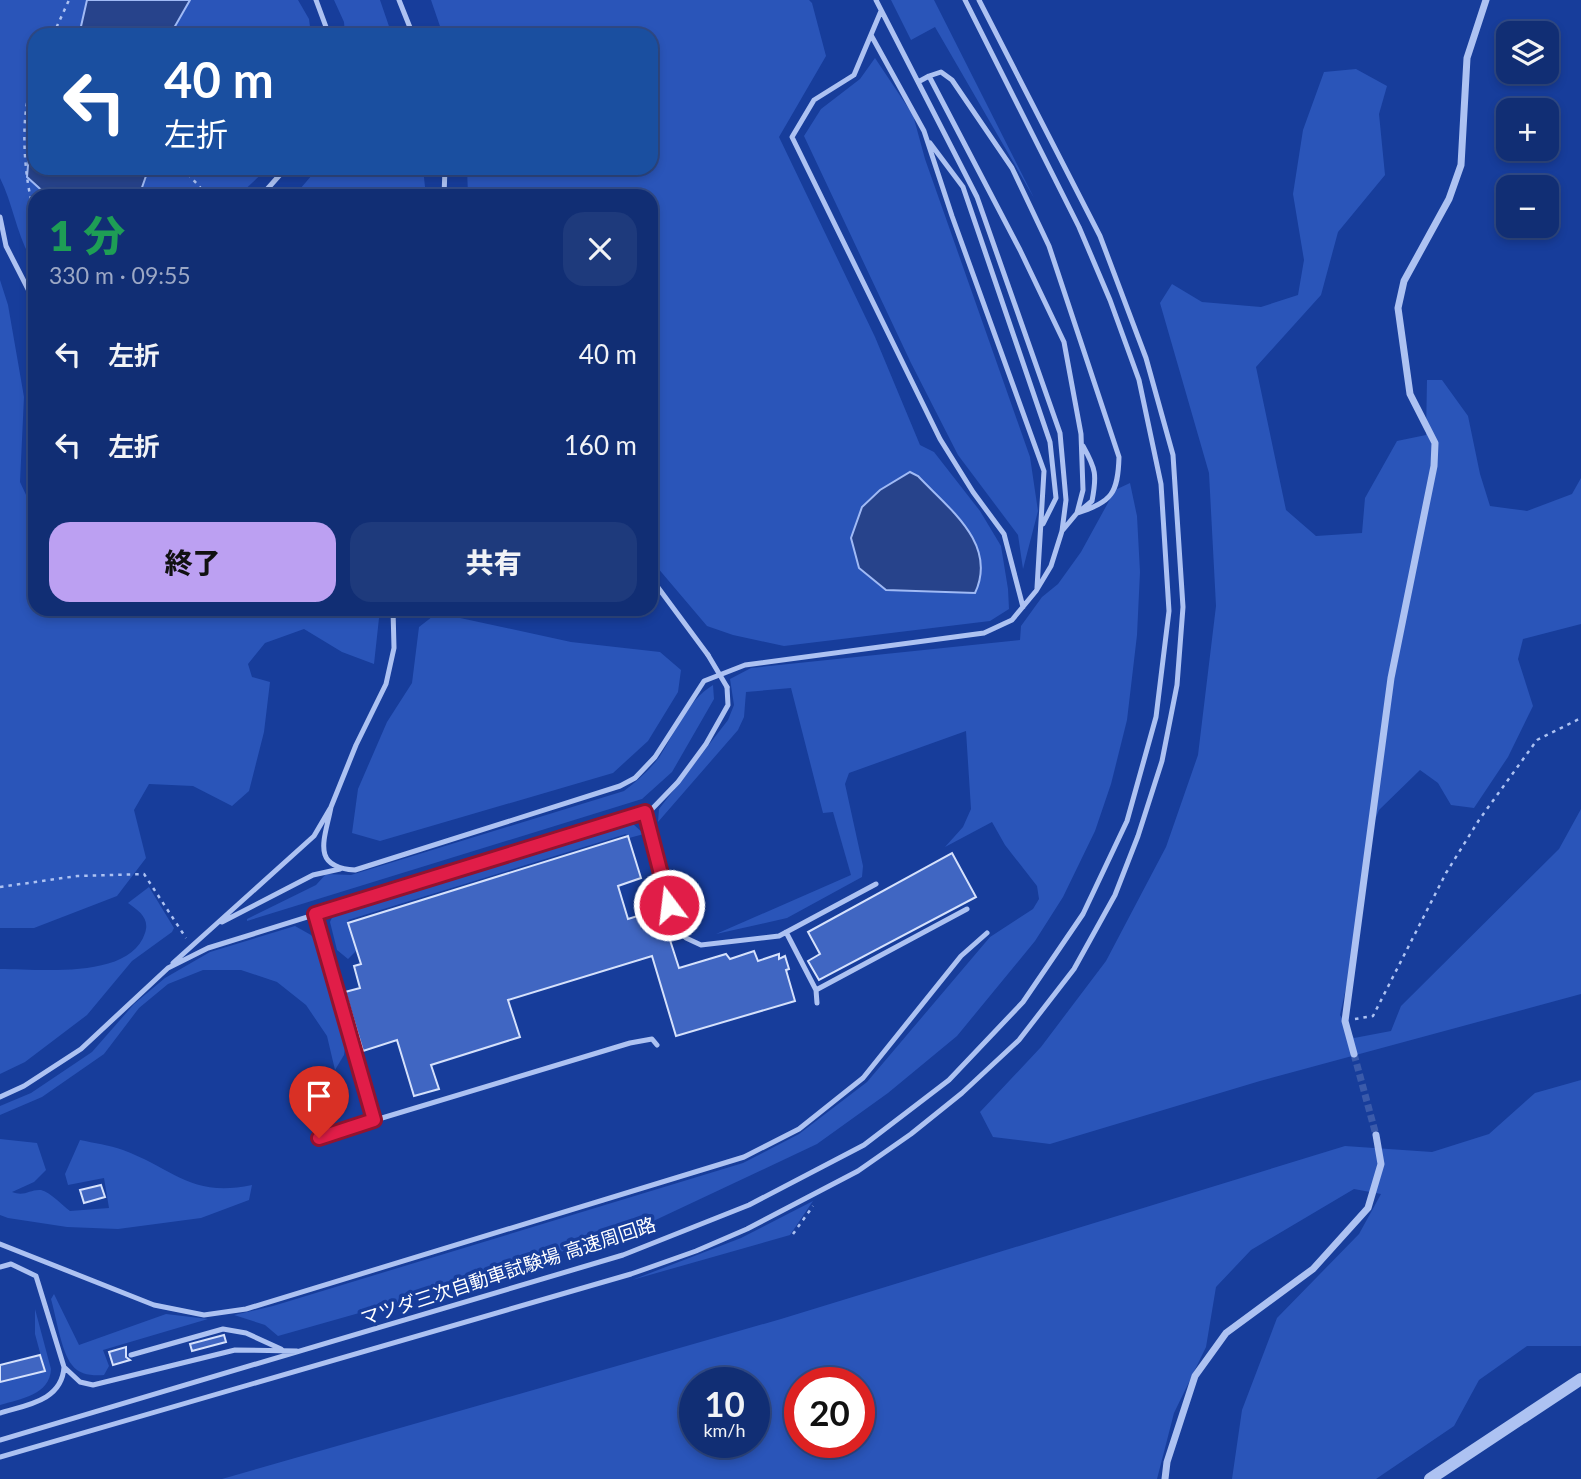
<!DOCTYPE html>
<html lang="ja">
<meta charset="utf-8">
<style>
body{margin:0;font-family:Lato,"Noto Sans JP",sans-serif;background:#1e3a7c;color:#f1f3f6;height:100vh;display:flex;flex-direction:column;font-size:26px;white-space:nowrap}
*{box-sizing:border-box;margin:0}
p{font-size:23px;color:#9ca8c5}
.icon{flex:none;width:38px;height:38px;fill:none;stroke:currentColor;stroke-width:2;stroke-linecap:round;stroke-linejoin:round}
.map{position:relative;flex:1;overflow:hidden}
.sheet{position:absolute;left:28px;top:189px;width:630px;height:427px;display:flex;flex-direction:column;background:#112e74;border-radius:21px;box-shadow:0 4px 10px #0003,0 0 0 2px #304a86}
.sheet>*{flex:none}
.hud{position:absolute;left:28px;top:28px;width:630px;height:147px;border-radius:21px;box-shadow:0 4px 10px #0003,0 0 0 2px #304a86;background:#1a4fa0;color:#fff;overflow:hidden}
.fabs{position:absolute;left:1496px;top:21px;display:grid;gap:14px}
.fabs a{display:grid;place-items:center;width:63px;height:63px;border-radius:14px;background:#112e74;box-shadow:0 4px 10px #0003,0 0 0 2px #304a86;font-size:35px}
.speed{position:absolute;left:679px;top:1367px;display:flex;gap:14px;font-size:35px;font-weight:700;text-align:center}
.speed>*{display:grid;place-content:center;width:91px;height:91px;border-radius:50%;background:#112e74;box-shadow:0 4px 10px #0003,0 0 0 2px #304a86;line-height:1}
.speed small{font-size:18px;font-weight:400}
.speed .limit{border:10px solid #d22;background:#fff;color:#111}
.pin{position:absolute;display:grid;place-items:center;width:60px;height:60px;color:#fff;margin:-72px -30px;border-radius:50% 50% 50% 0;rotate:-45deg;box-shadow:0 0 7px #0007}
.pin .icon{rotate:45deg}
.me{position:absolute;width:77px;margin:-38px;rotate:345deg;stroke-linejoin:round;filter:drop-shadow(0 0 5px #0008)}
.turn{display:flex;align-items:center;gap:24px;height:147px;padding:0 21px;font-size:32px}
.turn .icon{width:91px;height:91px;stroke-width:2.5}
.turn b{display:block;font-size:49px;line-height:60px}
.round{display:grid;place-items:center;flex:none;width:74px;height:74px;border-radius:21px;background:#1e3a7c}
.head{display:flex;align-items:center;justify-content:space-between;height:119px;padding:0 21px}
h1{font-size:42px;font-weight:800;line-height:52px;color:#1e9e55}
.button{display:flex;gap:14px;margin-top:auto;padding:14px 21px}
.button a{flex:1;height:80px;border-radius:21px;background:#bca0f2;color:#111;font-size:28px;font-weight:800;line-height:80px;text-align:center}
.button a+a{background:#1e3a7c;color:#f1f3f6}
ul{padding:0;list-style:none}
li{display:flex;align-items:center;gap:21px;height:91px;padding:0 21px}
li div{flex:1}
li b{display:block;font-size:26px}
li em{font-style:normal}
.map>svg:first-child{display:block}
</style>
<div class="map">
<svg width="1581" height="1479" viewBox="0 0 1581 1479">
<rect width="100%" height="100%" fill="#173d9b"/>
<path fill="#2a55b9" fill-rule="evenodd" d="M0,0H87L79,35H35V114L32,120L27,177L48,196H35V265C17,239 14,206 0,178Z
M190,0H298L309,19L311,35H170Z
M334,0H380L392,35H345L344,22Z
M431,0H809L812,3L826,56L779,137L875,337L920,445L934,452L980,511L1001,546L1008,589L1009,609L990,621L784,646L733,635L707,626L651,560V196H468L467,168H651V35H443Z
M891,0H934L1034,198L935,27L911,40Z
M875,58L913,115L925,159L1030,457L1038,511L1023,569L1018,535L958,455L911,363L804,136L821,109L860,79Z
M1356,69L1387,86L1379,114L1385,175L1338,232L1321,295L1256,367L1286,510L1316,536L1362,533L1365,498L1397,441L1426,435L1427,380H1442L1468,416L1480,474L1490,506L1527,511L1572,494L1581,478V624L1523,639L1518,659L1533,706L1508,757L1474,808L1451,805L1438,783L1420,770L1379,810L1367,840L1353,956L1340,1015L1354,1038L1391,1031L1401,1006L1559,849L1581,809V994L1260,1081L1050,1144L993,1137L980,1112L1041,1047L1106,961L1166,847L1198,755L1216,606L1209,473L1160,303L1172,284L1202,302L1261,307L1298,295L1304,260L1293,194L1303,130L1324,72Z
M144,168H268L238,196H139L145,176Z
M318,168H423L426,196H294Z
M0,280L8,305L24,397L20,482L35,514V609H380L374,664L342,652L304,629L265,643L248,664L252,677L270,682L264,732L249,791L232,806L193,786L149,784L134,810L146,858L117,896L34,928H0Z
M1130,483L1137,516L1140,572L1137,635L1127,720L1111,784L1095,831L1063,897L1035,941L957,1036L888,1093L817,1144L647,1224L465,1283L278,1336L265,1325L234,1315L273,1306L743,1163L799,1134L867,1082L990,937L1033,909L1039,899L1037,886L1005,845L992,822L945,847L963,827L971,809L966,731L849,773L845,784L863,866L862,877L787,918L716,934L851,875L833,812L823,813L791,688L746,692L744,717L738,730L658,822L659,809L728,720L734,705L730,679L751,668L1020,640L1021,626L1042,597L1058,584L1081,552L1115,490Z
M437,613L571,642L660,652L681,670L678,692L648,741L613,773L380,841L352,833L358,789L387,722L412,683L419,627Z
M713,685L714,699L672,772L642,799L247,921V919L316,885L326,874L351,875L624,791C637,781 650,770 660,756C676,731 687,701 713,685Z
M632,823L644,834L629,838L626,834L348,920L357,950L348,959L337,950L330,922L334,913L343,909Z
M149,887L174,928L172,932L132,961L87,1015L25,1062L0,1074V969C39,969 130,980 145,933C150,918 139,911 128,903Z
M295,926L311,935L319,945L347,1034L344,1055L335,1070L327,1036L306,1005L277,982L241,970H203L168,984L139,1008L104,1054L42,1097L0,1115V1106L31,1093L92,1052L134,1004L165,978L210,952Z
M1581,1080V1346H1527L1479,1380L1454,1426L1376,1479H1232L1242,1410L1277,1318L1359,1234L1381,1194L1354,1189L1251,1250L1216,1287L1206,1347L1174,1413L1157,1479H222L781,1319L1345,1146L1432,1152L1489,1134L1535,1093ZM695,1382H754V1442H695ZM800,1382H859V1442H800Z
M0,1139L37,1143L46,1170L34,1182L12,1192C25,1197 30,1189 41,1190C50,1192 62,1205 70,1211L109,1208L104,1178L68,1185L65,1174L80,1140C94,1143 109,1145 123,1150C174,1169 191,1198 252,1185L249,1200L201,1218L118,1229L67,1227L8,1218L0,1215Z
M813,1201L790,1235L632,1280L741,1238Z
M54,1294L79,1345L166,1314L208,1319L103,1350L109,1366L104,1375C93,1376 79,1375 72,1365C61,1351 56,1316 51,1299Z
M35,1309L51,1369C50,1395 20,1399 0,1405V1382L45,1371L35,1334Z"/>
<path fill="#27438b" stroke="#a0baf5" stroke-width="2" d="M87,0H190L170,35H79Z
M35,114V168H144L146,176L139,196H48L27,177L32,120Z
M910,472L918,476C949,509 998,544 975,593L886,590L859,568L851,538L862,507L880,490Z"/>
<path fill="#4066c2" stroke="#d5e1fc" stroke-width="2" d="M628,836L641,878L618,886L628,919L660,909L679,968L726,954L730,959L754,951L758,961L779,954V959L785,956L789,969L786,970L795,1001L676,1036L652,956L508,1000L520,1037L431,1065L439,1089L414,1096L397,1040L363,1051L345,992L360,988L354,966L361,964L348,923Z
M952,853L976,897L819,980L808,961L820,954L808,932Z
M101,1185L105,1197L84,1203L80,1190Z
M224,1335L226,1342L192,1351L190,1344Z
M126,1347V1357L130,1360L113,1365L109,1352Z
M40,1355L45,1371L0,1382V1365Z"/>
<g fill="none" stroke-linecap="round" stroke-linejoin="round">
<path stroke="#3a5aaa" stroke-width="7" stroke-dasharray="7 3.5" stroke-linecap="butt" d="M1354,1054L1376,1135"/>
<path stroke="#adc2f2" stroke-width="2.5" stroke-dasharray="3.5 5" stroke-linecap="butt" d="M53,35L69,0
M35,79C18,108 24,182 35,214
M182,168L200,187L202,196
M0,887L77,876L144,874L186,938
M1355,1019L1373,1016L1446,873L1479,820L1537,740L1581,718
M793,1234L813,1206"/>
<path stroke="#adc2f2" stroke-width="5" d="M316,0L329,35
M399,0L413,35
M881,11L854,75L814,100L792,137L940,439L973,492L1004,534L1023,607
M871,35L924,131L952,216L1044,471L1037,588
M929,76L941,72L952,80L1012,168L1049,246L1119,457C1118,493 1112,502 1077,513
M918,82L929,76L1020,250L1064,342L1081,434L1083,490L1077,513L1062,531
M930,143L963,187L1050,442L1056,498L1043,524
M261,196L286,168
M444,196L445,168
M0,217L6,246L30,293L35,296
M30,293L31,333L35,362
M1080,511L1092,501C1097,475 1096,469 1083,446
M651,578L708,655
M331,807C325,839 310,867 355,870L620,786L635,778L655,757L704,681L745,665L984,633L1012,620L1036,591L1051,566L1062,531L1066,500L1060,433L977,197L876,0
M645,812L675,928L686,938L701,945L779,936L876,884
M315,914L374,1120
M222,922L313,875L340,869
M786,932L816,990L817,1003
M173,963L314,836L331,807L356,745L386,684L394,648L393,609
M816,990L967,909
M0,1097L24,1086L81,1049L168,968L208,948L651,810L678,782L706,744L728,705L727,687
M319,1137L630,1043L652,1039L657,1045
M0,1244L154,1305L204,1315L246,1309L744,1157L799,1129L863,1078L961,956L987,933
M0,1267L11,1264L36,1276L64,1367L80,1382L93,1385L235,1350L297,1351
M131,1355L223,1329L246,1333L281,1349
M0,1413C26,1405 62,1401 64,1367
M0,1440L623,1255L749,1205L864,1145L949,1080L1023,1002L1083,914L1127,821L1156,717L1169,611L1161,484L1139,380L1110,300L1079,227L965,0
M0,1457L631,1274L696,1251L747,1229L858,1171L911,1134L962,1093L1019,1040L1074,969L1115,895L1138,836L1162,761L1177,685L1183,607L1173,455L1146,358L1100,236L979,0"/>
<path stroke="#adc2f2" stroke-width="7" d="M1354,1054L1345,1021L1391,678L1434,466L1435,443L1410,394L1398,308L1404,281L1449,199L1461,165L1467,58L1486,0
M1165,1479L1167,1462L1195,1376L1226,1333L1313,1269L1368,1208L1381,1164L1376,1135"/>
<path stroke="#adc2f2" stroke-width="12" d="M1430,1479L1581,1379"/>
<path stroke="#adc2f2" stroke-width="5" d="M708,655L727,687"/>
</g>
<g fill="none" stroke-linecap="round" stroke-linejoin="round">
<g stroke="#92132f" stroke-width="18">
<path id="route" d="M319,1138L374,1120L315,914L645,812L669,905"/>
</g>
<use href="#route" stroke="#e11d48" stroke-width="12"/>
</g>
<g text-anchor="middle" stroke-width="7" stroke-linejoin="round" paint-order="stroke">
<g font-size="19" fill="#fff" stroke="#173d9b">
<text transform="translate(508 1271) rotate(-18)" y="7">マツダ三次自動車試験場 高速周回路</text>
</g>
</g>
</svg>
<div class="fabs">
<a><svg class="icon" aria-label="layers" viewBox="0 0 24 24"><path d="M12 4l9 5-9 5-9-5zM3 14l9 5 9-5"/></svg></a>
<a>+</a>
<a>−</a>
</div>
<div class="speed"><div>10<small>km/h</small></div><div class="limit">20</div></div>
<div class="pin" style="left:319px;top:1138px;background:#d93025"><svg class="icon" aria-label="arrive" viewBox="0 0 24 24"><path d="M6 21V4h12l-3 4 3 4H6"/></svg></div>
<svg class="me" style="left:669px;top:905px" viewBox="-20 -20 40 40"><circle r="17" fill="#e11d48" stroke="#fff" stroke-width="3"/><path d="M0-11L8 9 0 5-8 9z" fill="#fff"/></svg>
<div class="hud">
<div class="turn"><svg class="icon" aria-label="left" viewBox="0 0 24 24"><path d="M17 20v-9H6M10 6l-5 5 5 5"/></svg><div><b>40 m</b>左折</div></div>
</div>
<section class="sheet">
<div class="head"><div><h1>1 分</h1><p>330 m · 09:55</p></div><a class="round"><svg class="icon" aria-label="close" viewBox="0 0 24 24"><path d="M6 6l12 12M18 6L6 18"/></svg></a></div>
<ul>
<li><svg class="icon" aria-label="left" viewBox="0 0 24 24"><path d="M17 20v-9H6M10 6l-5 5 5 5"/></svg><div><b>左折</b></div><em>40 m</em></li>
<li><svg class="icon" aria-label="left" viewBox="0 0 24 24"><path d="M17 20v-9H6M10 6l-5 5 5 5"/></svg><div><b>左折</b></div><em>160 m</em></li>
</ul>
<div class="button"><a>終了</a><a>共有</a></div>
</section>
</div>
